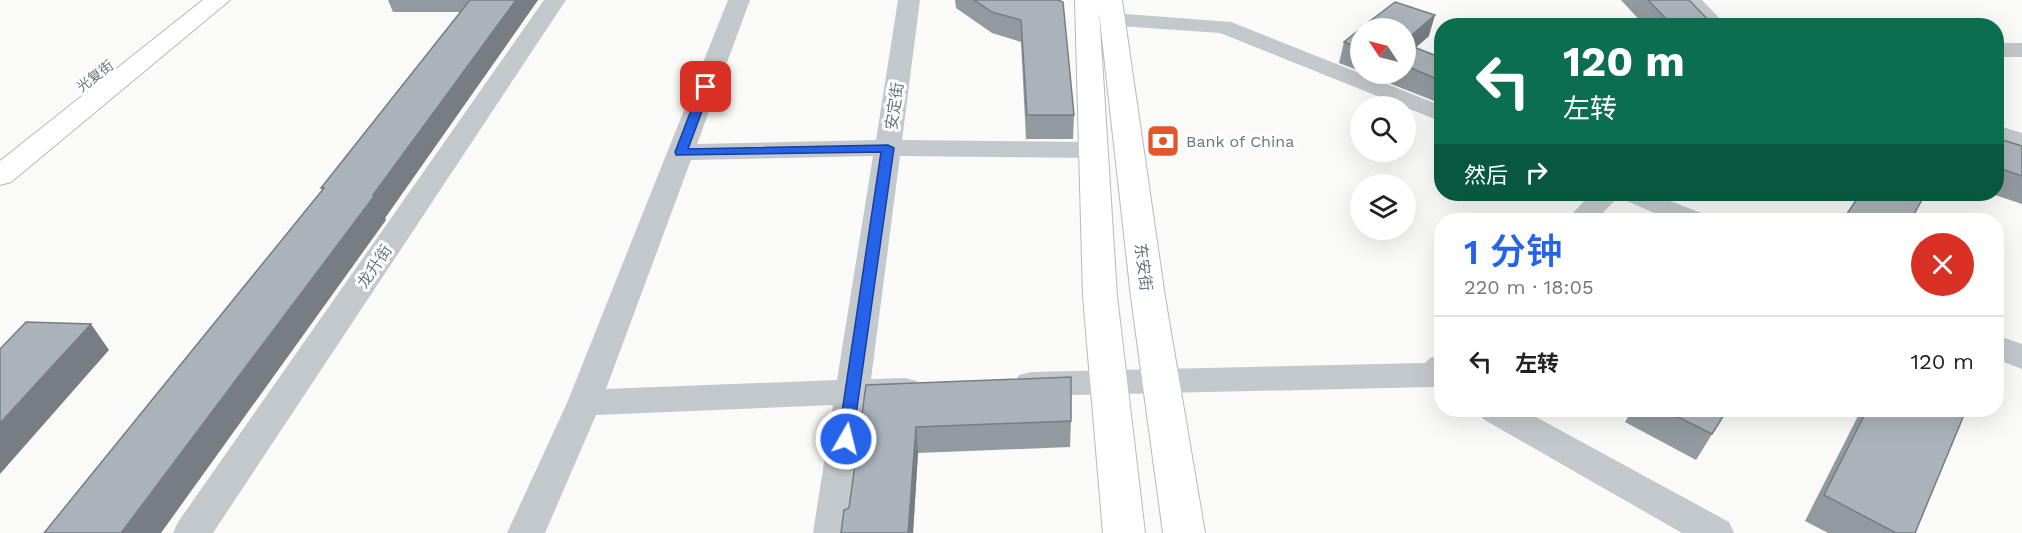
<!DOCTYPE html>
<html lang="zh">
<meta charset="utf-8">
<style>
body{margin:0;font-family:"Work Sans","Noto Sans SC",sans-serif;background:#f2f2f2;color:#222;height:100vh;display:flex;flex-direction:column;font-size:22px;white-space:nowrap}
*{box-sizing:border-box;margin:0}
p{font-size:20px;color:#767676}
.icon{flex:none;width:33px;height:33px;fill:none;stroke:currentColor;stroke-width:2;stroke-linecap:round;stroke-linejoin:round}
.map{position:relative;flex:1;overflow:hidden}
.panel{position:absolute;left:1434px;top:213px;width:570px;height:204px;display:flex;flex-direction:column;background:#fff;border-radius:24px;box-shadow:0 6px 24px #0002}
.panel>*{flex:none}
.guide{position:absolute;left:1434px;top:18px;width:570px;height:183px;border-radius:24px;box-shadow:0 6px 24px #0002;background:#0b6e4f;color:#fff;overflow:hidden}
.needle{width:39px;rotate:305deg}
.controls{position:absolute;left:1350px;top:18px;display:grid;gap:12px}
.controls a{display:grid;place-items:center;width:66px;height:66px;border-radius:50%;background:#fff;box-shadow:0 6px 24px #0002;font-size:30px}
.pin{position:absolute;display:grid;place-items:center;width:51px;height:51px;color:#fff;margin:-26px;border-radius:12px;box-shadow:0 3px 9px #0006}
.me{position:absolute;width:66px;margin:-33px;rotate:8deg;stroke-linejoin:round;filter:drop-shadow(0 0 4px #0008)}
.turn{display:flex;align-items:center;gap:21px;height:126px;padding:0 30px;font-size:27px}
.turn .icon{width:78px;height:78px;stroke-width:2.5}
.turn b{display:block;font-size:42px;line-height:51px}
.then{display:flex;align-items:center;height:57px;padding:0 30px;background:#0003;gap:12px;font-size:22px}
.round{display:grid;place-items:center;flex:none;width:63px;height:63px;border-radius:32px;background:#f2f2f2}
.head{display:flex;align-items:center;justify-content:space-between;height:102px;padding:0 30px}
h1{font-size:36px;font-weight:600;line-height:45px;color:#2563eb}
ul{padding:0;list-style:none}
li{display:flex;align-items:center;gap:18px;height:90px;padding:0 30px;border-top:2px solid #e0e0e0}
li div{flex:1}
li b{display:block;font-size:22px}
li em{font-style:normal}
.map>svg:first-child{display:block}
</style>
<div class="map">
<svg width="2022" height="533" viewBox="0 0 2022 533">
<rect width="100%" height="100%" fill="#fafaf8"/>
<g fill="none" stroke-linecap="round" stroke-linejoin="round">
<g stroke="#b5babe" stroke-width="2">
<path id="major" d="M203,0H230L11,182L0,185V161Z
M1075,0H1122L1165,297L1205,533H1163L1131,297L1099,11L1117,296L1145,533H1103L1083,296Z"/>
</g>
<path fill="#c3c8cc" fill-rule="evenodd" d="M544,0H566L213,533H173L178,522Z
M728,0H750L697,144L876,140L898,0H920L902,140L1094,142L1103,144L1107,150L1103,156L1094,158L900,156L871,379L905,378L917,381L922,390L917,399L905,402L868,404L851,533H813L833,405L596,415L545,533H507L567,403ZM873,156L837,380L606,389L691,160Z
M1679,0H1702L1727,26H1703Z
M1113,13L1231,22L1442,106V122L1220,33L1105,25L1102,20L1105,15Z
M1996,43H2022V57H1996Z
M1996,125L2022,133V149L1996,141Z
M1591,194H1652L1704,214L1708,220H1670L1618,197L1596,220H1566Z
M1996,335L2022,344V369L1996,359Z
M1442,354V384L1433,387L1031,396L1019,393L1014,384L1019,375L1031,372L1425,363L1430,358Z
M1478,410H1523L1729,522L1734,533H1682L1483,419Z"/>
<use href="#major" fill="#fff" fill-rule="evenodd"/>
</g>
<path fill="#929a9f" d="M388,0H538L385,218L386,220L322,190L321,188L460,12H393Z
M955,0H1058L1074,115L1073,139H1026L1021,42L992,33L956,8Z
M1621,0H1689L1714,26H1645Z
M1406,28L1429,36L1415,48L1442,58V104L1366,74H1406Z
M1360,29V71L1339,63L1344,42Z
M1996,138L2022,146V204L1992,194H1996Z
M866,385L1071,421L1070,447L918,453L913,533H841L849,508Z
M1632,410H1727L1696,460L1625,422Z
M1861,410H1966L1915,533H1828L1805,521Z"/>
<path fill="#777d82" d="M516,0H538L385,218L386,220L161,533H121L373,195Z
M1435,15L1429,36L1406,56V40Z
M91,324L109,350L0,474V423Z
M916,427L918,453L913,533H908Z"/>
<path fill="#aab3b9" stroke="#777d82" stroke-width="1.5" d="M470,0H516L373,195H375L121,533H44L324,188H321Z
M974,0H1058L1063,2L1074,115H1027L1021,20L992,12Z
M1648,0H1689L1714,26H1669L1671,24Z
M1395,2L1435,15L1406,40V28H1361Z
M1360,29V48L1344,42Z
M1406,44L1442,58V81L1406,66Z
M1996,138L2022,146V176L1996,167Z
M1860,194H1925L1911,220H1843Z
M26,322L91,324L0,423V349Z
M1071,377V421L916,427L908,533H841L844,510L849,508L866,385Z
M1664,410H1727L1712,434Z
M1867,410H1966L1915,533H1896L1824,495Z"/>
<path fill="#2563eb" stroke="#184099" stroke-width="1.5" d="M706,84L711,87L688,149L888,145L894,148L852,443L846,445L840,443L838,439L881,152L676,155L675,152L700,87Z"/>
<defs>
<g id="bank-square" transform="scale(1.725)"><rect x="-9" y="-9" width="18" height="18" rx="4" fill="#e4572e" stroke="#fff"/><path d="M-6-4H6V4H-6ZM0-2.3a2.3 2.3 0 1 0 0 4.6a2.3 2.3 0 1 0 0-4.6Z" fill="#fff"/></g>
</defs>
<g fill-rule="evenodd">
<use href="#bank-square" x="1163" y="141"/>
</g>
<g text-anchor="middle" stroke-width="6" stroke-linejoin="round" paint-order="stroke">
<g font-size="14" fill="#657683" stroke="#fff">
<text transform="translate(95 76) rotate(-38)" y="5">光复街</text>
</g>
<g font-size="16" fill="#657683" stroke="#fff">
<text transform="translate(894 106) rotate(-82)" y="6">安定街</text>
<text transform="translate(374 266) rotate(-56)" y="6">龙升街</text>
<text transform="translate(1144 267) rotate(83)" y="6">东安街</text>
</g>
<g font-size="16" fill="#657683" stroke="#fff" text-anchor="start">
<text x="1186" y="147">Bank of China</text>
</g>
</g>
</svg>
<div class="controls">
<a><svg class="needle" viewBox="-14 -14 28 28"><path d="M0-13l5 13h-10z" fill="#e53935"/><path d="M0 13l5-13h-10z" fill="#767676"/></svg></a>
<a><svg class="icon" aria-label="search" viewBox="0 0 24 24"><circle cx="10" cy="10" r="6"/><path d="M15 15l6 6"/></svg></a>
<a><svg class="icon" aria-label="layers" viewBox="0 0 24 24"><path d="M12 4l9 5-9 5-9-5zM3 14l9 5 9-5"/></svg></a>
</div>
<div class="pin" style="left:706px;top:87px;background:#d93025"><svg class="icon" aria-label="arrive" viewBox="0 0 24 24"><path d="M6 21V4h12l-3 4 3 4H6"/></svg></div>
<svg class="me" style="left:846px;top:439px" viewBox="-20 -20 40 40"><circle r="17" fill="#2563eb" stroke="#fff" stroke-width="3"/><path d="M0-11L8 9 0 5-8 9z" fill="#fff"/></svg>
<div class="guide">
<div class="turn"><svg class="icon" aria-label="left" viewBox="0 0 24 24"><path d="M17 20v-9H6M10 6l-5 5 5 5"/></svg><div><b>120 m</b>左转</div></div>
<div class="then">然后<svg class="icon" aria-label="right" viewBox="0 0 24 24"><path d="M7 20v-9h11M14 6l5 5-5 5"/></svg></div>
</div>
<section class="panel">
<div class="head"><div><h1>1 分钟</h1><p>220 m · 18:05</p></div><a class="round" style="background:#d93025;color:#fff"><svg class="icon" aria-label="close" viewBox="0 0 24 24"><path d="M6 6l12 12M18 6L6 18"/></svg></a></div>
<ul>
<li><svg class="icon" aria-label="left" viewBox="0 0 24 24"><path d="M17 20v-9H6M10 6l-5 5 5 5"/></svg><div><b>左转</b></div><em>120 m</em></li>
</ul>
</section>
</div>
